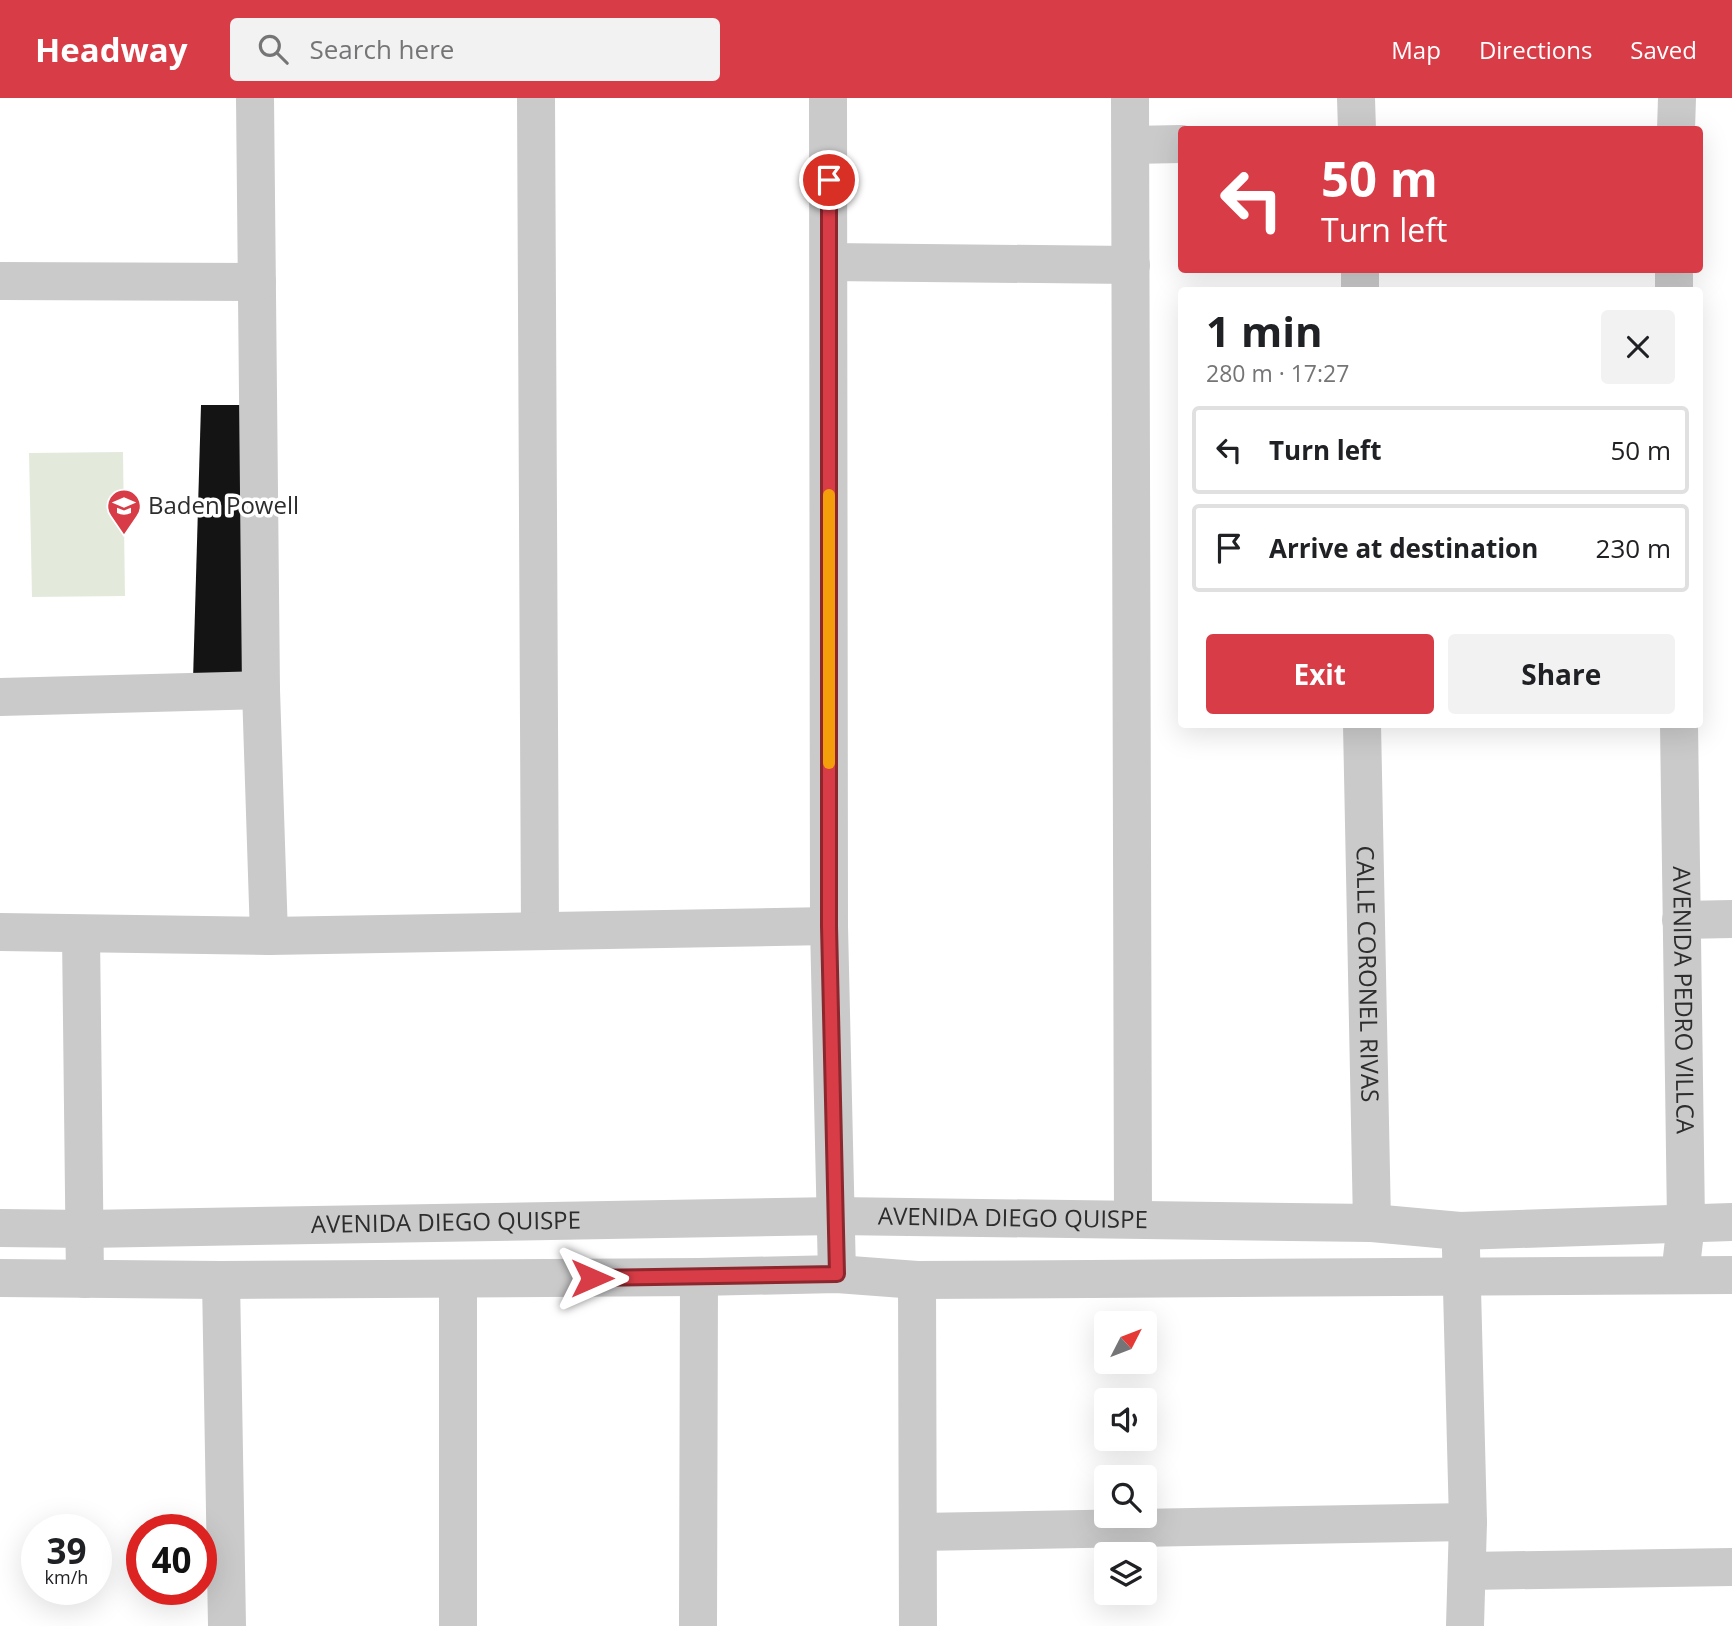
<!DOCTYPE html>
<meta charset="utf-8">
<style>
body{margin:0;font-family:"Open Sans",sans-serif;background:#f2f2f2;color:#202124;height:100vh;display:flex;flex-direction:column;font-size:26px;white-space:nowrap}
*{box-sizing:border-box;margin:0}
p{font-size:23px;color:#757577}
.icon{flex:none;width:38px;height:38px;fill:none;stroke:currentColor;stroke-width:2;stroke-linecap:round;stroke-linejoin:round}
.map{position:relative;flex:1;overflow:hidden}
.sheet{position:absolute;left:1178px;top:189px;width:525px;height:441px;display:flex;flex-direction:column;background:#fff;border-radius:7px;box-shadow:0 7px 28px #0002}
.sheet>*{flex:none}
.hud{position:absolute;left:1178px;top:28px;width:525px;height:147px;border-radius:7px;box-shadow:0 7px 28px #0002;background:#d83c46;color:#fff;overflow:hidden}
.needle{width:46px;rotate:48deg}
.fabs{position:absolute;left:1094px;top:1213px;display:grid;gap:14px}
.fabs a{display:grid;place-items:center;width:63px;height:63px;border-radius:7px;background:#fff;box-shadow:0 7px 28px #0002;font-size:35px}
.speed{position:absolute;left:21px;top:1416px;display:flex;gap:14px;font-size:35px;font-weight:700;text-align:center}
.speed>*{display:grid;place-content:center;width:91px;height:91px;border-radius:50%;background:#fff;box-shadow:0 7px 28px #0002;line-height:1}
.speed small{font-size:18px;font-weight:400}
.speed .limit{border:10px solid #d22;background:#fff;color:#111}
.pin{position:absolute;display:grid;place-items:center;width:60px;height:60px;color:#fff;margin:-30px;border:4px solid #fff;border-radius:50%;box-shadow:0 2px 7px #0007}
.me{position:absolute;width:77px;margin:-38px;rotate:90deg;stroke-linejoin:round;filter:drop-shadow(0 0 5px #0008)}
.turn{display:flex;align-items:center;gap:24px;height:147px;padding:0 28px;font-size:32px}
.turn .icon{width:91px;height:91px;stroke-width:2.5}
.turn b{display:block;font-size:49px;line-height:60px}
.round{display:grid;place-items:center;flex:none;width:74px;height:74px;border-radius:7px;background:#f2f2f2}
.overview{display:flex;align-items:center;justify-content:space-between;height:119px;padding:0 28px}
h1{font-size:42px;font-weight:700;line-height:52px}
.action{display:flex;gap:14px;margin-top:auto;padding:14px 28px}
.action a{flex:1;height:80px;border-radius:7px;background:#d83c46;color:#fff;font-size:28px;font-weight:700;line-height:80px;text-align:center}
.action a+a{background:#f2f2f2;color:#202124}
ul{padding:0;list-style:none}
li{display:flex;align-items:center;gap:21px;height:88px;margin:0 14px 10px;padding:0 14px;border:4px solid #e0e0e0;border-radius:7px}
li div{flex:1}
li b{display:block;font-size:26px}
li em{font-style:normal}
header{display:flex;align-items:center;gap:42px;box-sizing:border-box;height:98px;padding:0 35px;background:#d83c46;color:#fff}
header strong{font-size:33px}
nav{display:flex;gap:38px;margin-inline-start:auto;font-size:24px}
.search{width:490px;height:63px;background:#f2f2f2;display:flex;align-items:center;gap:18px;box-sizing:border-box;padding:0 24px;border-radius:7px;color:#757577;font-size:26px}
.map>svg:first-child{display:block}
</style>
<header>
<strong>Headway</strong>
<div class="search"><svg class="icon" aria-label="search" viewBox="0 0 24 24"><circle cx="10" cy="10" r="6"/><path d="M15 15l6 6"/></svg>Search here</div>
<nav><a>Map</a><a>Directions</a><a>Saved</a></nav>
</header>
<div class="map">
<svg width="1732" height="1528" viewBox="0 0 1732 1528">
<rect width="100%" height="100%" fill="#fff"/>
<path fill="#e3eadc" d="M123,354L125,498L32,499L29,355Z"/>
<path fill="#141414" d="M201,307H247L250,569L235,581L193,582Z"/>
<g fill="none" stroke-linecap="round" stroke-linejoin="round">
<g stroke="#cacaca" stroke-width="38">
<path d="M255,0L261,592L269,838"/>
<path d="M536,0L540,832"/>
<path d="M828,0L829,828L837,1176"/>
<path d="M1130,0L1133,1121"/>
<path d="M1356,0L1357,32"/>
<path d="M1676,32L1677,0"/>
<path d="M1131,47L1181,46"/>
<path d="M829,164L1131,167"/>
<path d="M1360,172V192"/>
<path d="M1674,172V192"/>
<path d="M0,183L257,184"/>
<path d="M0,599L261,592"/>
<path id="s1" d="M1362,626L1372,1125"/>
<path id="s2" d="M1679,626L1686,1125L1680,1177"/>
<path d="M1681,822L1732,821"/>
<path d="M0,834L269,838L829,828"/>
<path d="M81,836L85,1181"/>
<path d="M458,1181V1528"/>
<path d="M221,1182L227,1528"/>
<path d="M917,1182L918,1528"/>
<path d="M919,1434L1468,1424"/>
<path d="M1468,1473L1732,1469"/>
<path d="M698,1528L699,1179"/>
</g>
<g stroke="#cacaca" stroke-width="38">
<path id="s3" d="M0,1130L86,1131L836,1118L1372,1125L1460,1133L1732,1124"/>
<path d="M1461,1152L1468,1424L1465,1528"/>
<path d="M0,1180L221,1182L699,1179L837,1176L917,1182L1732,1177"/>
</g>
</g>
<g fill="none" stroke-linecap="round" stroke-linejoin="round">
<g stroke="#8c272e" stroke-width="18">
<path id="route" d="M592,1180L837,1176L829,828V82"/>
</g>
<use href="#route" stroke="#d83c46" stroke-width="12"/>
<path stroke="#f59e0b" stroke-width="12" d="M829,665V397"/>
</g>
<defs>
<g id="school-pin" transform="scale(1.75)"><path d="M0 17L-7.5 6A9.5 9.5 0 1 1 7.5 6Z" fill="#d83c46" stroke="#fff"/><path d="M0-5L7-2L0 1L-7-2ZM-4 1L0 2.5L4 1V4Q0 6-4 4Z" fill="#fff"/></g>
</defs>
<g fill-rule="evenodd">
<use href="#school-pin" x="124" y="408"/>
</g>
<g text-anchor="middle" stroke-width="7" stroke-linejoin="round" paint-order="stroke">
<g font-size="24" fill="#2d2d2d" stroke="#fff" text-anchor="start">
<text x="148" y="416">Baden Powell</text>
</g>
<g font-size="24" fill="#2d2d2d" stroke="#fff">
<text dy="8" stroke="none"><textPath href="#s1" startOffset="250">CALLE CORONEL RIVAS</textPath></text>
<text dy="8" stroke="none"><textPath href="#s2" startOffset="276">AVENIDA PEDRO VILLCA</textPath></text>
<text dy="8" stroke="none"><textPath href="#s3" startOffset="1013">AVENIDA DIEGO QUISPE</textPath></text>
<text dy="8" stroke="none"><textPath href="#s3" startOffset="446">AVENIDA DIEGO QUISPE</textPath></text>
</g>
</g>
</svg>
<div class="fabs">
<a><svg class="needle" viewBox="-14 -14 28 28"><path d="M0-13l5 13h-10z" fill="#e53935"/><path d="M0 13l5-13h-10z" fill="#757577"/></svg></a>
<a><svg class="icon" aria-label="sound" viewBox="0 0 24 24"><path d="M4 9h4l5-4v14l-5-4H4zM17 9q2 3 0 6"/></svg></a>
<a><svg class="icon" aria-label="search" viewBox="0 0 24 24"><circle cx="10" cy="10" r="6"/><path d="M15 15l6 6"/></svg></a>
<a><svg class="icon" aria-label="layers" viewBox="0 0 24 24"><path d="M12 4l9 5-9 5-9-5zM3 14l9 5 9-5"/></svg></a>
</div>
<div class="speed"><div>39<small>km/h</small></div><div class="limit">40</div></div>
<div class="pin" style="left:829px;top:82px;background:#d93025"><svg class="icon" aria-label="arrive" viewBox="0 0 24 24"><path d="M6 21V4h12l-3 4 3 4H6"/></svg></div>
<svg class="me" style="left:592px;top:1180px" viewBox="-20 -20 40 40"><path d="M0-17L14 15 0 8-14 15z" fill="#d83c46" stroke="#fff" stroke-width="4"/></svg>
<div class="hud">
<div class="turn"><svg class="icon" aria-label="left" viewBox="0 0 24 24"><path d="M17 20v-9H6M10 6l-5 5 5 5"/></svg><div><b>50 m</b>Turn left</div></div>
</div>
<section class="sheet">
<div class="overview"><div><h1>1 min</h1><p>280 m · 17:27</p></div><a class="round"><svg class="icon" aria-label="close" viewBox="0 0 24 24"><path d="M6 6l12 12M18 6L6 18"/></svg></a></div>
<ul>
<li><svg class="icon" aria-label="left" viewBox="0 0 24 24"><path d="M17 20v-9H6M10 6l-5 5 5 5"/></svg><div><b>Turn left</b></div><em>50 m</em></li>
<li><svg class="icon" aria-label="arrive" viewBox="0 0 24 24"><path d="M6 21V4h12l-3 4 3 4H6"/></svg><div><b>Arrive at destination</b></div><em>230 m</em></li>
</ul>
<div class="action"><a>Exit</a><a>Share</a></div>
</section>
</div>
